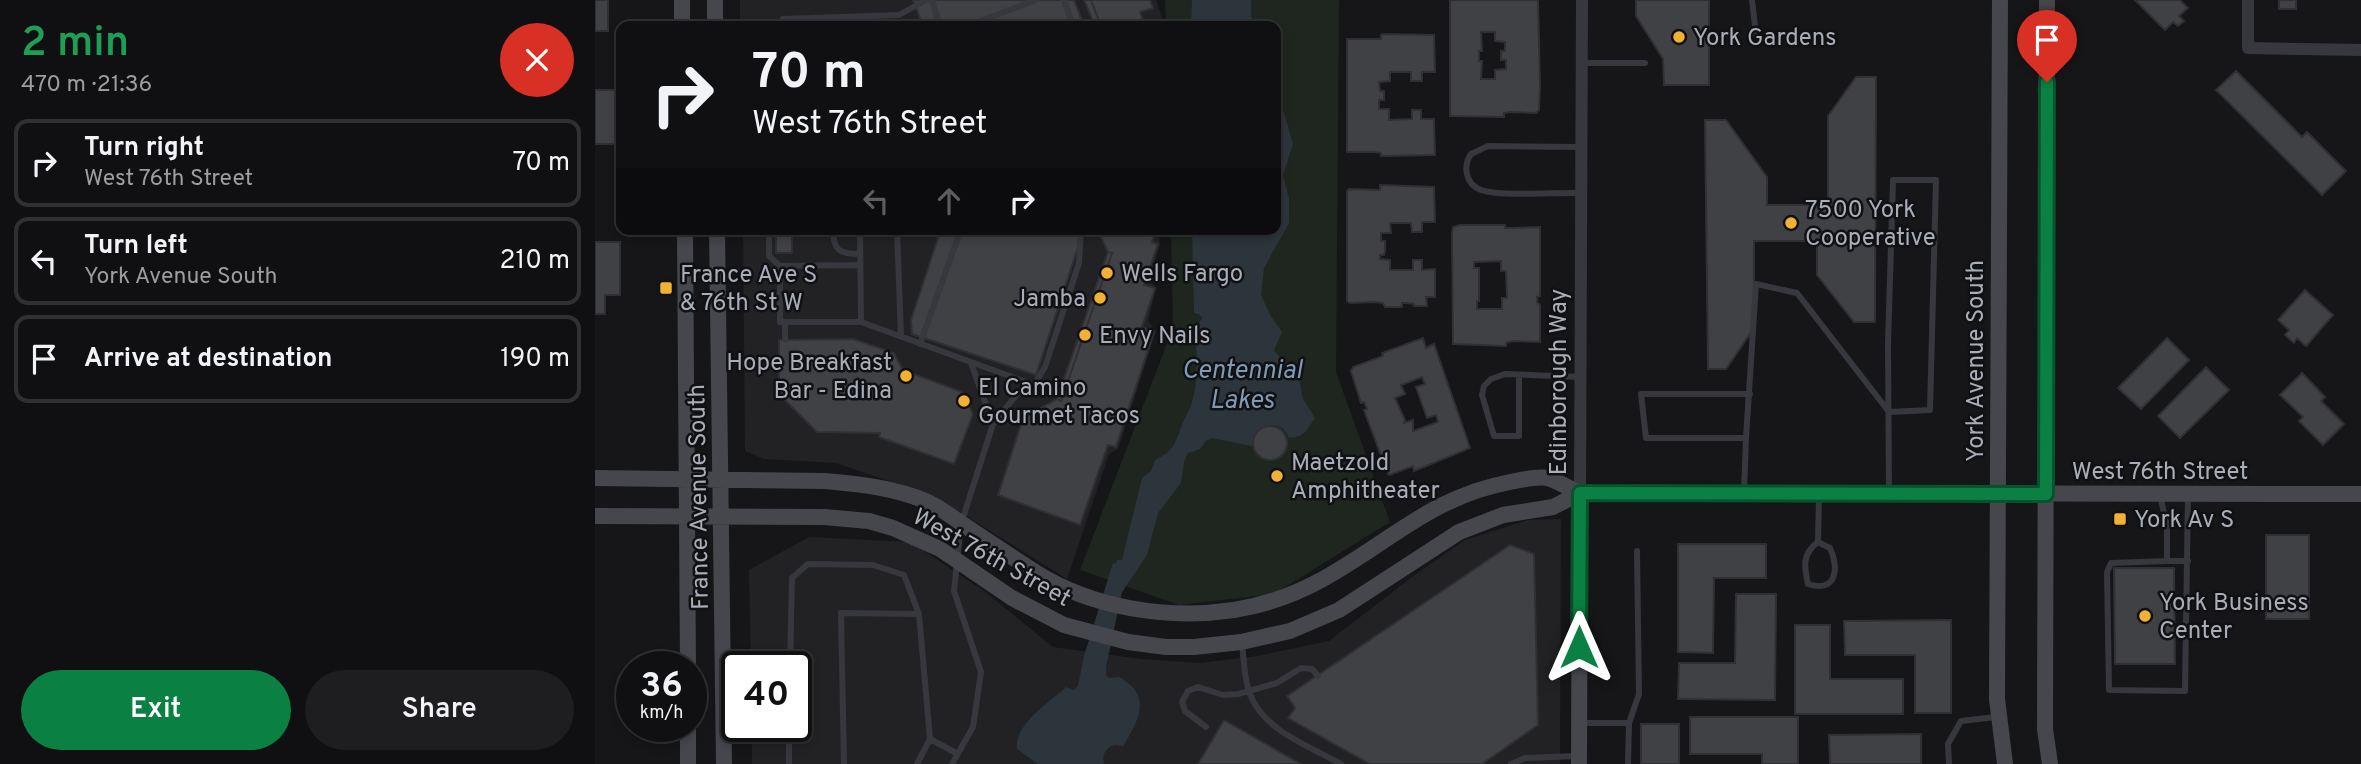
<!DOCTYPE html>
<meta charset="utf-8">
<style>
body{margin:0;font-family:Overpass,sans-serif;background:#1e1e20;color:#f1f3f6;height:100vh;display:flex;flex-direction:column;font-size:26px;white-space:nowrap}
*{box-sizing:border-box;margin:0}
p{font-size:23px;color:#9c9d9f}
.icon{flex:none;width:38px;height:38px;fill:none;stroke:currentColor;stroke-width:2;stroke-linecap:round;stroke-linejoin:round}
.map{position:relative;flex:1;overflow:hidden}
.sheet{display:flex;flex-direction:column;background:#101012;width:595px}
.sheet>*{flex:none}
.hud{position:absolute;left:21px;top:21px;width:665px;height:214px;border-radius:14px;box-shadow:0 4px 10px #0003,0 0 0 2px #303032;background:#101012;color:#f1f3f6;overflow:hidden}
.speed{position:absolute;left:21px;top:651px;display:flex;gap:14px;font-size:35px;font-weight:700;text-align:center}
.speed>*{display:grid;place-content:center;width:91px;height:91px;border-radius:50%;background:#101012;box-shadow:0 4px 10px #0003,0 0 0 2px #303032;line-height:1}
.speed small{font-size:18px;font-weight:400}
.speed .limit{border:4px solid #111;border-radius:10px;background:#fff;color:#111}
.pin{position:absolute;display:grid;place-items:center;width:60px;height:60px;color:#fff;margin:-72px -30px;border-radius:50% 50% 50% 0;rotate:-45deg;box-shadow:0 0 7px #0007}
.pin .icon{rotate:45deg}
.me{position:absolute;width:77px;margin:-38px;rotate:0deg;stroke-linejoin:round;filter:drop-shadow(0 0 5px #0008)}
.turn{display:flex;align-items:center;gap:24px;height:147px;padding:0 21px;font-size:32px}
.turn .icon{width:91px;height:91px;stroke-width:2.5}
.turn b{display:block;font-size:49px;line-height:60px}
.lanes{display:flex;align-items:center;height:66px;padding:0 21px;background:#0003;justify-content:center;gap:35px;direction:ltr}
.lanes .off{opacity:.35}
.round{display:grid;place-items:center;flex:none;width:74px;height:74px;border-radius:37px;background:#1e1e20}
.summary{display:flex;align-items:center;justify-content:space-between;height:119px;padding:0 21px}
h1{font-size:42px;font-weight:600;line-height:52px;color:#1e9e55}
.primary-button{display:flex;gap:14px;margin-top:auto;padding:14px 21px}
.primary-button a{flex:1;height:80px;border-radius:42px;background:#0b8043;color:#fff;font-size:28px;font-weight:600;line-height:80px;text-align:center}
.primary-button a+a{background:#1e1e20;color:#f1f3f6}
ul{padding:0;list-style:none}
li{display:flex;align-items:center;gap:21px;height:88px;margin:0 14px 10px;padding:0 7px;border:4px solid #303032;border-radius:14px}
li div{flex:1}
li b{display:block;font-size:26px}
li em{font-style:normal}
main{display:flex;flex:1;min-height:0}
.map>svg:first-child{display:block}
</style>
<main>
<section class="sheet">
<div class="summary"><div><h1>2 min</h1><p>470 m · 21:36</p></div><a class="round" style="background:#d93025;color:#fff"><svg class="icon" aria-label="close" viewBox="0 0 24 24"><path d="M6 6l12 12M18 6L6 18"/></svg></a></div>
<ul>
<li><svg class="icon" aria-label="right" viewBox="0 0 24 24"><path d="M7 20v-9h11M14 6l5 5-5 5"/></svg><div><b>Turn right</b><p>West 76th Street</p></div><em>70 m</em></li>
<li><svg class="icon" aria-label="left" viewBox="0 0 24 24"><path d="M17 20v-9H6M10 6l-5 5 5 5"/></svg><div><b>Turn left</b><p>York Avenue South</p></div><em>210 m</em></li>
<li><svg class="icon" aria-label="arrive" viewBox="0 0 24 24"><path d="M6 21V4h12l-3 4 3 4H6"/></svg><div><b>Arrive at destination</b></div><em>190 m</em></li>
</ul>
<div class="primary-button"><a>Exit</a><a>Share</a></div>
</section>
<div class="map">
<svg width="1766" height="764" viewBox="0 0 1766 764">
<rect width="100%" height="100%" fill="#161618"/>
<path fill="#222225" d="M145,0H561L569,23L568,26H145Z
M148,229H563L565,245L554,279L561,288L553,321L561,331L523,449L514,454L472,579L341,497L241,463L169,459L150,451Z
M966,519L965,764H157V726H201V667H156L154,570L214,537L316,542L389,591L458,647L546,659L605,663L662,656L734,641L821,574L870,540L933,520Z"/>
<path fill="#1e261f" d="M570,0H744L741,372L795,522L679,594L584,605L485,570L578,328L576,229H681V26H571Z"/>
<path fill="#2c353c" d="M597,0H656V16L661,26H596Z
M681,56L685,79L684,97L698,144L688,175L694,199V223L669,268L666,295L675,315L687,332L679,350L687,360L703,373L708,399L720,418C710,432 711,436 694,438C686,416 658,424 657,446L617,438L611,441L605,449L593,453L589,462L586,483L563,513L552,555L527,592L511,667V675L514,678L524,677C558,696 544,720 528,746L519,745C510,749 507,754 509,764H443L422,749C419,724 454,703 471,687L479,690L483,686L489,656L518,563L521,564L522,560H527L547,478L556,471L560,460C580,450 579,445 587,425C589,418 594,412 596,405C605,379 601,350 600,324L604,323L607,318L604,314L599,313L597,230L681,229Z"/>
<path fill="#404145" stroke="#303034" stroke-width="2" fill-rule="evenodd" d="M0,0H13V31H0Z
M318,0H479L489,26H328Z
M489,0H496L506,26H500Z
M496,0H555L558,8L545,12L550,26H506Z
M855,0H943L945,86L944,110L941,113L916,112L909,113V117H907L855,116ZM886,32H900V41L910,42V51H906V60H911V69L900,70V79H886L887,61H884V51H887Z
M1041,0H1114V85H1069L1068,59L1041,16Z
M1540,0H1585L1593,8L1584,16L1589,21L1583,26L1578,22L1570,30Z
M1684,0H1701V9H1684Z
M789,34L839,35L840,72H827V81H816V72H795V81L784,82L785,91H789V100H784V109H794V120L817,119V110H826V119H839L840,155L786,156V153L780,152H752V39H786V35Z
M1641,71L1707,137L1712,132L1751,171L1727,195L1621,90Z
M1261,77H1281L1280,322H1259L1222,275V241H1159V328L1131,369H1113L1110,120H1131L1172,177V205H1233V116Z
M0,90H26V144H0Z
M785,185L839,187L840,222H827V232H817L816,223H795L796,233H786V241H790V251L789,255H785V259L795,260V270H818V260H827V270L840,269V297H831L832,306H819V304L811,303H807V307H790L788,303L780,302L755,303L752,301V191L754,189L785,190Z
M865,225H910V228H917L945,227V296L942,297V302L945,305V342L918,341L911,343V346L858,344L857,234L858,227ZM906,261V271H911L912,298H907V309H882V301H884V268H879V262Z
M181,229H197V253H181Z
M346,229H489L441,375L317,334L316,320Z
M502,229H561L557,242L563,244L549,285L560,288L547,327L559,332L521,447L513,445L485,525L403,495L428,418L462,399L466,401L517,253L513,252Z
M0,242H25V295H10V314H0Z
M513,252L517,253L466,401L462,399Z
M1710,290L1738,315L1711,346L1702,338L1699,343L1690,335L1694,330L1683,320Z
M828,338L831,348L839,344L875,448L819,471L818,466L795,475L793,474L769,410L772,409L769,402L766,403L756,371L758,367L788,356L787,353ZM827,377L830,384L821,387L832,418L841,415L843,422L818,431V420L809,423L810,420L800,398L810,394L806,385Z
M1572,338L1594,360L1546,409L1523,388Z
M258,339L299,353L308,370L367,392L378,414L359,464L284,437L285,433L222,432L184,394V340Z
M1611,367L1634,390L1585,438L1563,416Z
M1707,373L1730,397L1726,401L1749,424L1728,445L1704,421L1708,417L1685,395Z
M658 443a17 17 0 1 1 34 0a17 17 0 1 1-34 0Z
M1671,535H1714V619H1671Z
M1083,544H1171V578H1119L1118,653L1083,652Z
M915,545L939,554L943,725L887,764H775L693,718L700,708L692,696Z
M1519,568H1579L1580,664H1520Z
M1141,594H1181L1180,700L1083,699L1084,663H1140Z
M1356,620V713H1320V655H1250L1249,621Z
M1200,625H1235V679H1308V714H1200Z
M1095,717H1203V764H1167V754H1095Z
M629,720L706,764H603Z
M1046,724H1084V764H1046Z
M1326,734V764H1235L1234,735Z"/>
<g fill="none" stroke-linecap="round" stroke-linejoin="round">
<path stroke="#37383d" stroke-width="6" d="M337,0L345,26
M469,0L478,26
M1157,0L1161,35
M188,19L304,15L331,0
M372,26L441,0
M987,63H1050
M985,193C962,192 905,197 886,190C870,184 868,166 876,154L893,146L986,147
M174,229V256L185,266
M238,229C238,251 245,254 265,254
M265,229L266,322L439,385L423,393L398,424L366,524L359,591L386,672L378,727L357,764
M302,229L306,336
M265,265L185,266V322H266
M190,322V340
M325,344L366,229
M376,363L398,424
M924,376V436H899L887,395L889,386L896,379L910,374L985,377
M439,385L450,367L484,263L486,229
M1151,438L1161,284L1202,293L1294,412L1335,410L1341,180H1298L1293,344L1294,492
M1149,492L1151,438H1051L1046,394H1155
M1565,496L1572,525V561L1516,563L1512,572L1514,690L1590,691L1593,494
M1223,542L1235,548C1244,569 1242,593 1213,584C1209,566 1207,554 1223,542L1224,495
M1572,561H1593
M647,644C649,660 649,679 655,694C668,730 714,746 746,764
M195,667L197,578L213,564L278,565L309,575L324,614L335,739L322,764
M986,723H1034
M611,727L590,711L587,702L593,691L603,687L628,695L643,694L682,683L706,668L717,669L723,676
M335,739L363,754
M194,764V726
M249,764L246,613L324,614
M916,764L930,758L983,756
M1033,764L1034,723L1044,694L1042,551
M1354,764L1353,744L1366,721L1401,717"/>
<path stroke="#37383d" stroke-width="12" d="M1653,0V48L1766,50
M985,493L987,0"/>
<path stroke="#45474d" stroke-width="16" d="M87,0V26
M120,0V26
M1405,0L1402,699L1410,764
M1452,0L1450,729L1455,764
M90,229L93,667
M122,229L129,764
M0,478L230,481C265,484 301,488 333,502C346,508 357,517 369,525C392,541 416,556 440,572C497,608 572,620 639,610C670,605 701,594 728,579C795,542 836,497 915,482C926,480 941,476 952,478C963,481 975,489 985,493L1766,494
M0,516L229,517L274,521L298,528L345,549L417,598L469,625L533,642L571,647H599L646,642L695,631L744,610L864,532L908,515L958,507L985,493
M93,726V764
M984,764L985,493"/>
</g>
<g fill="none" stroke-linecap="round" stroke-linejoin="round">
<g stroke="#07532c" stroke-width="18">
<path id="route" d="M984,647L985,493L1451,494L1452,82"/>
</g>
<use href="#route" stroke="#0b8043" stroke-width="12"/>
</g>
<g fill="#f2b134" stroke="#111113" stroke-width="2.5">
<circle cx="1084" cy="37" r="7"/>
<circle cx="1196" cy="223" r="7"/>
<circle cx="512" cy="273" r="7"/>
<rect x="64" y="281" width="14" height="14" rx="3.5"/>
<circle cx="505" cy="298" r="7"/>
<circle cx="490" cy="335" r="7"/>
<circle cx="311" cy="376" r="7"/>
<circle cx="369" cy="401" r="7"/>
<circle cx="682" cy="476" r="7"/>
<rect x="1518" y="512" width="14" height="14" rx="3.5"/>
<circle cx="1550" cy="616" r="7"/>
</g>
<g text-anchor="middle" stroke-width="5" stroke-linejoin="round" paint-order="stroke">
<g font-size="24" fill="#a8adb8" stroke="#111113" text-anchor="start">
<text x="1098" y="45">York Gardens</text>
<text x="1210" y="217">7500 York<tspan x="1210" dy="28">Cooperative</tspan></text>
<text x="526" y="281">Wells Fargo</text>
<text x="85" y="282">France Ave S<tspan x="85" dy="28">&amp; 76th St W</tspan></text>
<text x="491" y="306" text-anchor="end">Jamba</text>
<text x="504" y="343">Envy Nails</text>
<text x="297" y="370" text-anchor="end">Hope Breakfast<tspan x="297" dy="28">Bar - Edina</tspan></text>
<text x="383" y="395">El Camino<tspan x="383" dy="28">Gourmet Tacos</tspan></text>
<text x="696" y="470">Maetzold<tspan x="696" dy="28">Amphitheater</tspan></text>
<text x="1539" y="527">York Av S</text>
<text x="1564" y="610">York Business<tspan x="1564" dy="28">Center</tspan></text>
</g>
<g font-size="24" fill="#a8adb8" stroke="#111113">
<text transform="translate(1380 361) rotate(-90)" y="8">York Avenue South</text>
<text transform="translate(963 382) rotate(-90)" y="8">Edinborough Way</text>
<text x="1565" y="479">West 76th Street</text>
<text transform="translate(103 497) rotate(-91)" y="8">France Avenue South</text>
<text transform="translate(397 557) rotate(29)" y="8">West 76th Street</text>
</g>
<g font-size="26" font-style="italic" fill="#7f9bb3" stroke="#111113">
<text x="647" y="378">Centennial<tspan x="647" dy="30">Lakes</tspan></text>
</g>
</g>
</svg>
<div class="speed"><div>36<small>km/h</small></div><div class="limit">40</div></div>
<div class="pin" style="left:1452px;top:82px;background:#d93025"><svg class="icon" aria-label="arrive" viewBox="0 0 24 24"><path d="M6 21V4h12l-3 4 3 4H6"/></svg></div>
<svg class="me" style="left:984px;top:647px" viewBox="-20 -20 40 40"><path d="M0-17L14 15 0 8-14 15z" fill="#0b8043" stroke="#fff" stroke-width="4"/></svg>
<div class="hud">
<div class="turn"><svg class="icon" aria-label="right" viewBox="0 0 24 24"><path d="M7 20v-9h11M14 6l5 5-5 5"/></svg><div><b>70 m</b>West 76th Street</div></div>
<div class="lanes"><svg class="icon off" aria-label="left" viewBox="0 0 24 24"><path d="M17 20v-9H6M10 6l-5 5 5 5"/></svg><svg class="icon off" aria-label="ahead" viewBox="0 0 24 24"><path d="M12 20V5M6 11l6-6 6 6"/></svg><svg class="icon" aria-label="right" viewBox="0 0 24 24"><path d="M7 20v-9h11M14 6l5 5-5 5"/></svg></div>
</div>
</div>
</main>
